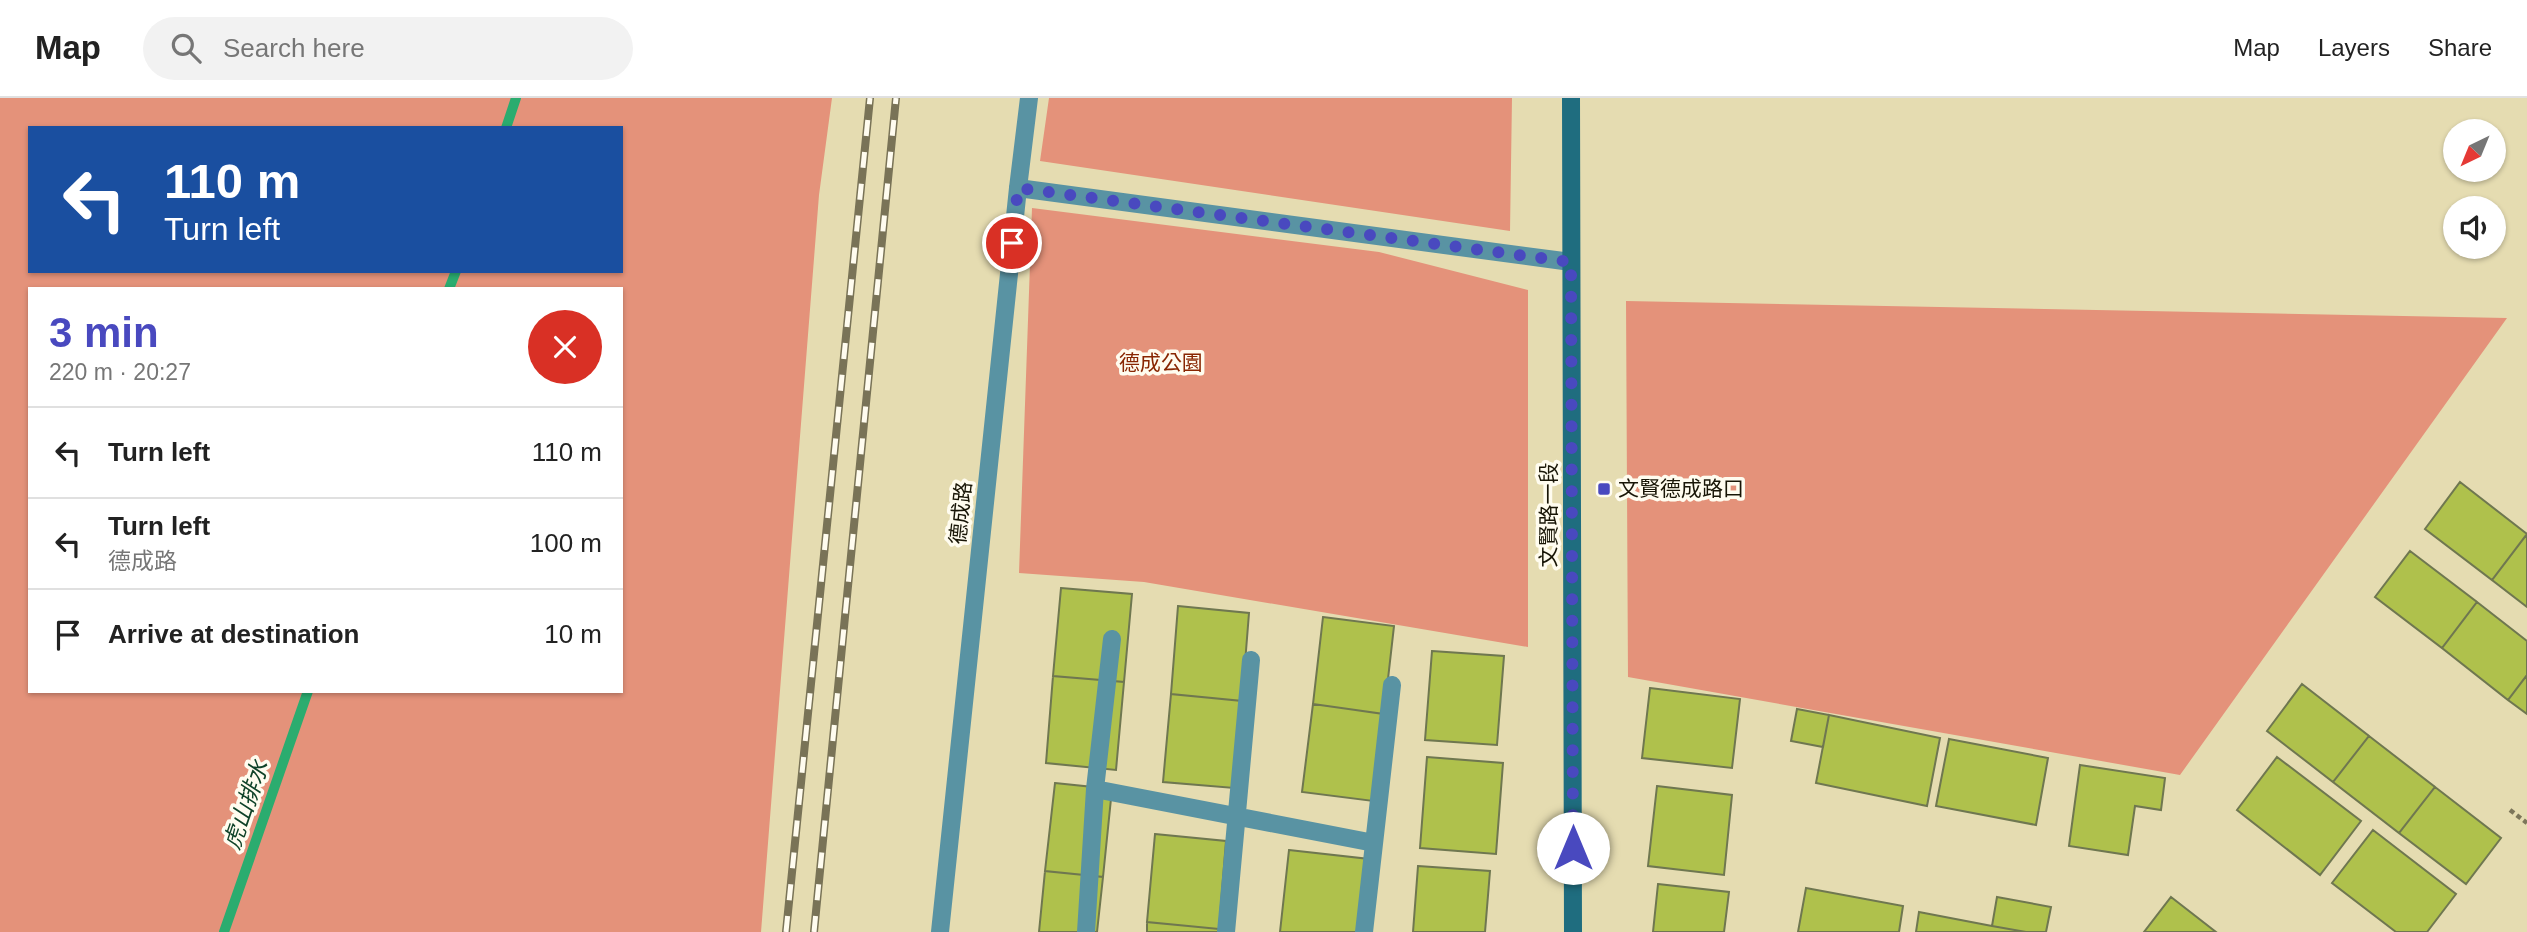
<!DOCTYPE html>
<meta charset="utf-8">
<style>
body{margin:0;font-family:Helvetica,"Noto Sans TC",sans-serif;background:#f2f2f2;color:#222;height:100vh;display:flex;flex-direction:column;font-size:26px;white-space:nowrap}
*{box-sizing:border-box;margin:0}
p{font-size:23px;color:#767676}
.icon{flex:none;width:38px;height:38px;fill:none;stroke:currentColor;stroke-width:2;stroke-linecap:round;stroke-linejoin:round}
.map{position:relative;flex:1;overflow:hidden}
.details{position:absolute;left:28px;top:189px;width:595px;height:406px;display:flex;flex-direction:column;background:#fff;border-radius:0px;box-shadow:0 2px 5px #0004}
.details>*{flex:none}
.guide{position:absolute;left:28px;top:28px;width:595px;height:147px;border-radius:0px;box-shadow:0 2px 5px #0004;background:#1a4fa0;color:#fff;overflow:hidden}
.needle{width:46px;rotate:223deg}
.fabs{position:absolute;left:2443px;top:21px;display:grid;gap:14px}
.fabs a{display:grid;place-items:center;width:63px;height:63px;border-radius:50%;background:#fff;box-shadow:0 2px 5px #0004;font-size:35px}
.pin{position:absolute;display:grid;place-items:center;width:60px;height:60px;color:#fff;margin:-30px;border:4px solid #fff;border-radius:50%;box-shadow:0 2px 7px #0007}
.me{position:absolute;width:77px;margin:-38px;rotate:0deg;stroke-linejoin:round;filter:drop-shadow(0 0 5px #0008)}
.turn{display:flex;align-items:center;gap:24px;height:147px;padding:0 21px;font-size:32px}
.turn .icon{width:91px;height:91px;stroke-width:2.5}
.turn b{display:block;font-size:49px;line-height:60px}
.round{display:grid;place-items:center;flex:none;width:74px;height:74px;border-radius:37px;background:#f2f2f2}
.overview{display:flex;align-items:center;justify-content:space-between;height:119px;padding:0 21px}
h1{font-size:42px;font-weight:800;line-height:52px;color:#4949bf}
ul{padding:0;list-style:none}
li{display:flex;align-items:center;gap:21px;height:91px;padding:0 21px;border-top:2px solid #e0e0e0}
li div{flex:1}
li b{display:block;font-size:26px}
li em{font-style:normal}
header{display:flex;align-items:center;gap:42px;box-sizing:border-box;height:98px;padding:0 35px;background:#fff;border-bottom:2px solid #e0e0e0}
header strong{font-size:33px}
nav{display:flex;gap:38px;margin-inline-start:auto;font-size:24px}
.search{width:490px;height:63px;background:#f2f2f2;display:flex;align-items:center;gap:18px;box-sizing:border-box;padding:0 24px;border-radius:38px;color:#767676;font-size:26px}
.map>svg:first-child{display:block}
</style>
<header>
<strong>Map</strong>
<div class="search"><svg class="icon" aria-label="search" viewBox="0 0 24 24"><circle cx="10" cy="10" r="6"/><path d="M15 15l6 6"/></svg>Search here</div>
<nav><a>Map</a><a>Layers</a><a>Share</a></nav>
</header>
<div class="map">
<svg width="2527" height="834" viewBox="0 0 2527 834">
<rect width="100%" height="100%" fill="#e5dcb1"/>
<path fill="#e4927a" fill-rule="evenodd" d="M0,0H832L819,97L761,834H0ZM30,30H621V173H30ZM30,191H621V593H30Z
M1049,0H1512L1510,133L1040,63Z
M1032,110L1379,154L1528,192V549L1144,484L1019,475Z
M1626,203L2507,220L2180,677L1628,579Z"/>
<g fill="none" stroke-linecap="round" stroke-linejoin="round">
<path stroke="#2bac6f" stroke-width="10" d="M506,30L516,0
M449,191L456,173
M224,834L308,593"/>
</g>
<path fill="#afc14c" stroke="#6f7750" stroke-width="2" d="M2460,384L2527,436L2492,482L2425,431Z
M2527,436V509L2492,482Z
M2410,453L2477,504L2442,550L2375,499Z
M1061,490L1132,496L1124,584L1053,578Z
M2477,504L2527,543V577L2508,602L2442,550Z
M1178,508L1249,515L1242,603L1171,596Z
M1323,519L1394,528L1384,616L1313,606Z
M1432,553L1504,558L1497,647L1425,642Z
M2527,577V616L2508,602Z
M1053,578L1124,584L1116,672L1046,665Z
M2302,586L2369,638L2333,684L2267,633Z
M1650,590L1740,601L1732,670L1642,660Z
M1171,596L1242,603L1234,690L1163,684Z
M1313,606L1384,616L1373,703L1302,694Z
M1797,611L1829,617L1823,649L1791,643Z
M1829,617L1940,640L1927,708L1816,685Z
M2369,638L2435,689L2399,735L2333,684Z
M1949,641L2048,660L2036,727L1936,708Z
M1427,659L1503,665L1496,756L1420,750Z
M2277,659L2361,723L2320,777L2237,712Z
M2080,667L2165,680L2161,712L2135,708L2128,757L2069,748Z
M1055,685L1112,691L1103,779L1045,773Z
M1657,688L1732,697L1724,777L1648,768Z
M2435,689L2501,740L2466,786L2399,735Z
M2373,732L2456,796L2427,834H2396L2332,785Z
M1155,736L1226,743L1219,831L1147,824Z
M1289,752L1369,761L1362,834H1280Z
M1418,768L1490,773L1485,834H1413Z
M1045,773L1103,779L1097,834H1039Z
M1658,786L1729,794L1724,834H1653Z
M1806,790L1903,808L1899,834H1798Z
M1997,799L2051,809L2046,834H2026L1992,828Z
M2171,799L2216,834H2144Z
M1919,814L1992,828L2026,834H1916Z
M1147,824L1219,831L1218,834H1147Z"/>
<g fill="none" stroke-linecap="round" stroke-linejoin="round">
<path stroke="#7c765a" stroke-width="4.5" stroke-dasharray="5 3.5" stroke-linecap="butt" d="M2510,712L2527,725"/>
<path stroke="#5993a3" stroke-width="18" d="M1018,90L1571,164
M1095,691L1374,745
M1086,834L1095,691L1112,541
M1226,834L1251,562
M1364,834L1392,587"/>
<path stroke="#5993a3" stroke-width="18" d="M940,834L1018,90L1029,0"/>
<path stroke="#1f6d7f" stroke-width="18" d="M1571,0L1573,834"/>
<g stroke="#797357" stroke-width="8">
<path id="rail" d="M786,834L870,0
M814,834L896,0"/>
</g>
<use href="#rail" stroke="#fffcef" stroke-width="5" stroke-dasharray="16" stroke-linecap="butt"/>
</g>
<g fill="none" stroke-linecap="round" stroke-linejoin="round">
<path stroke="#4949bf" stroke-width="12" stroke-dasharray="0 21.6" d="M1012,145L1018,90L1571,164L1573,750"/>
</g>
<rect fill="#4949bf" stroke="#fffcef" stroke-width="2.5" x="1597" y="384" width="14" height="14" rx="3.5"/>
<g text-anchor="middle" stroke-width="7" stroke-linejoin="round" paint-order="stroke">
<g font-size="21" fill="#882602" stroke="#fffcef">
<text x="1161" y="272">德成公園</text>
</g>
<g font-size="21" fill="#181506" stroke="#fffcef" text-anchor="start">
<text x="1618" y="398">文賢德成路口</text>
</g>
<g font-size="21" fill="#181506" stroke="#fffcef">
<text transform="translate(961 415) rotate(-84)" y="7">德成路</text>
<text transform="translate(1549 417) rotate(-90)" y="7">文賢路一段</text>
</g>
<g font-size="23" font-style="italic" fill="#0f4228" stroke="#fffcef">
<text transform="translate(246 707) rotate(-71)" y="8">虎山排水</text>
</g>
</g>
</svg>
<div class="fabs">
<a><svg class="needle" viewBox="-14 -14 28 28"><path d="M0-13l5 13h-10z" fill="#e53935"/><path d="M0 13l5-13h-10z" fill="#767676"/></svg></a>
<a><svg class="icon" aria-label="sound" viewBox="0 0 24 24"><path d="M4 9h4l5-4v14l-5-4H4zM17 9q2 3 0 6"/></svg></a>
</div>
<div class="pin" style="left:1012px;top:145px;background:#d93025"><svg class="icon" aria-label="arrive" viewBox="0 0 24 24"><path d="M6 21V4h12l-3 4 3 4H6"/></svg></div>
<svg class="me" style="left:1573px;top:750px" viewBox="-20 -20 40 40"><circle r="19" fill="#fff"/><path d="M0-13L10 11 0 6-10 11z" fill="#4949bf"/></svg>
<div class="guide">
<div class="turn"><svg class="icon" aria-label="left" viewBox="0 0 24 24"><path d="M17 20v-9H6M10 6l-5 5 5 5"/></svg><div><b>110 m</b>Turn left</div></div>
</div>
<section class="details">
<div class="overview"><div><h1>3 min</h1><p>220 m · 20:27</p></div><a class="round" style="background:#d93025;color:#fff"><svg class="icon" aria-label="close" viewBox="0 0 24 24"><path d="M6 6l12 12M18 6L6 18"/></svg></a></div>
<ul>
<li><svg class="icon" aria-label="left" viewBox="0 0 24 24"><path d="M17 20v-9H6M10 6l-5 5 5 5"/></svg><div><b>Turn left</b></div><em>110 m</em></li>
<li><svg class="icon" aria-label="left" viewBox="0 0 24 24"><path d="M17 20v-9H6M10 6l-5 5 5 5"/></svg><div><b>Turn left</b><p>德成路</p></div><em>100 m</em></li>
<li><svg class="icon" aria-label="arrive" viewBox="0 0 24 24"><path d="M6 21V4h12l-3 4 3 4H6"/></svg><div><b>Arrive at destination</b></div><em>10 m</em></li>
</ul>
</section>
</div>
